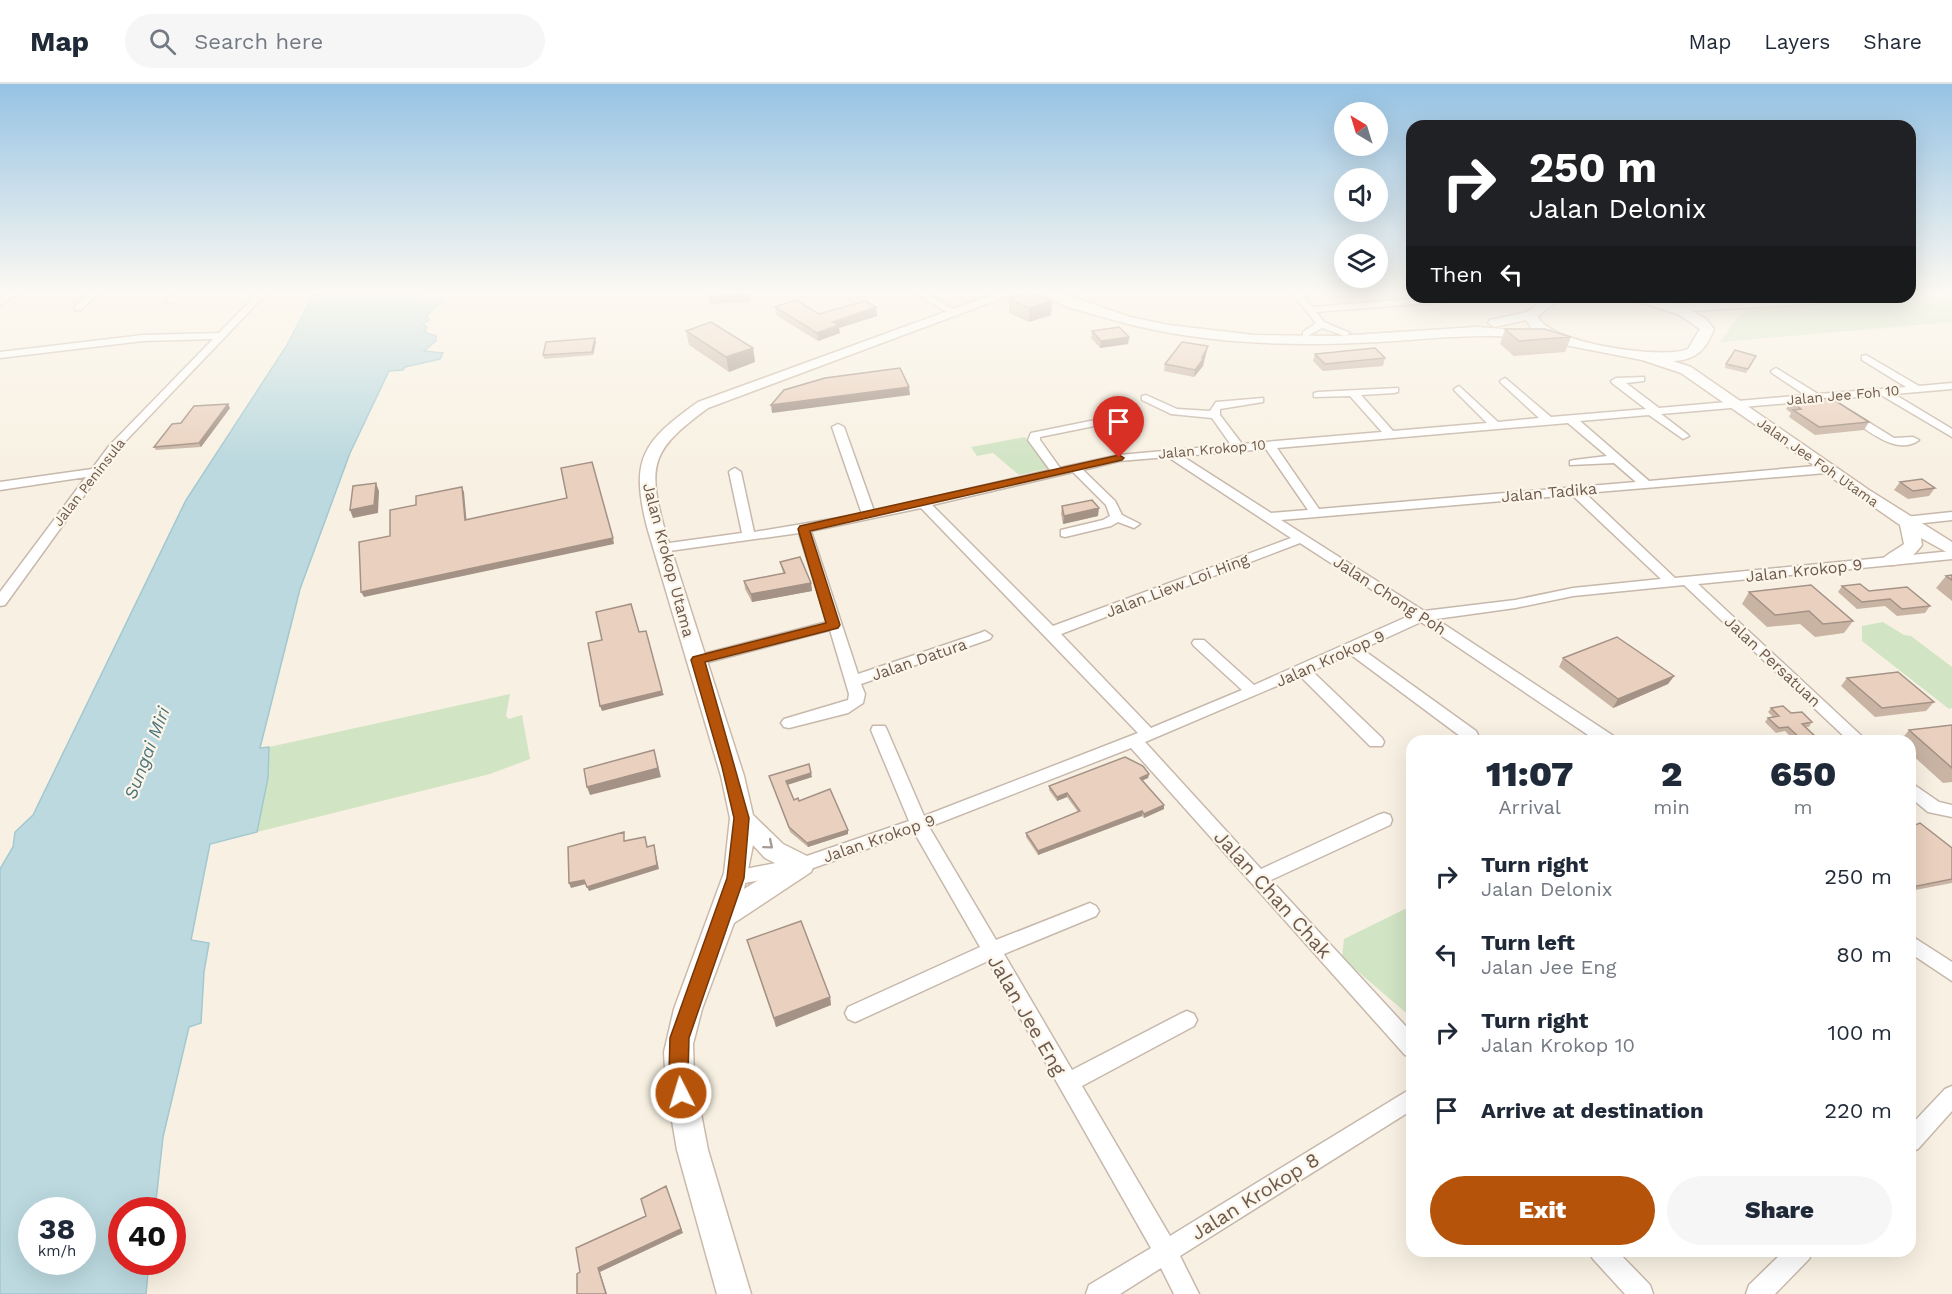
<!DOCTYPE html>
<style>
body{margin:0;font-family:"Work Sans",sans-serif;background:#f6f6f7;color:#1f2937;height:100vh;display:flex;flex-direction:column;font-size:22px;white-space:nowrap}
*{box-sizing:border-box;margin:0}
p{font-size:20px;color:#747a83}
.icon{flex:none;width:33px;height:33px;fill:none;stroke:currentColor;stroke-width:2;stroke-linecap:round;stroke-linejoin:round}
.map{position:relative;flex:1;overflow:hidden}
.sheet{position:absolute;left:1406px;top:651px;width:510px;height:522px;display:flex;flex-direction:column;background:#fff;border-radius:18px;box-shadow:0 6px 24px #0002}
.sheet>*{flex:none}
.hud{position:absolute;left:1406px;top:36px;width:510px;height:183px;border-radius:18px;box-shadow:0 6px 24px #0002;background:#202124;color:#fff;overflow:hidden}
.needle{width:39px;rotate:322deg}
.buttons{position:absolute;left:1334px;top:18px;display:grid;gap:12px}
.buttons a{display:grid;place-items:center;width:54px;height:54px;border-radius:50%;background:#fff;box-shadow:0 6px 24px #0002;font-size:30px}
.speed{position:absolute;left:18px;top:1113px;display:flex;gap:12px;font-size:30px;font-weight:700;text-align:center}
.speed>*{display:grid;place-content:center;width:78px;height:78px;border-radius:50%;background:#fff;box-shadow:0 6px 24px #0002;line-height:1}
.speed small{font-size:15px;font-weight:400}
.speed .limit{border:9px solid #d22;background:#fff;color:#111}
.pin{position:absolute;display:grid;place-items:center;width:51px;height:51px;color:#fff;margin:-62px -26px;border-radius:50% 50% 50% 0;rotate:-45deg;box-shadow:0 0 6px #0007}
.pin .icon{rotate:45deg}
.me{position:absolute;width:66px;margin:-33px;rotate:355deg;stroke-linejoin:round;filter:drop-shadow(0 0 4px #0008)}
.turn{display:flex;align-items:center;gap:21px;height:126px;padding:0 24px;font-size:27px}
.turn .icon{width:78px;height:78px;stroke-width:2.5}
.turn b{display:block;font-size:42px;line-height:51px}
.then{display:flex;align-items:center;height:57px;padding:0 24px;background:#0003;gap:12px;font-size:22px}
.eta{display:flex;justify-content:space-evenly;align-items:center;height:102px;text-align:center}
.eta b{font-size:36px;font-weight:800;line-height:42px}
.action{display:flex;gap:12px;margin-top:auto;padding:12px 24px}
.action a{flex:1;height:69px;border-radius:36px;background:#b45309;color:#fff;font-size:24px;font-weight:800;line-height:69px;text-align:center}
.action a+a{background:#f6f6f7;color:#1f2937}
ul{padding:0;list-style:none}
li{display:flex;align-items:center;gap:18px;height:78px;padding:0 24px}
li div{flex:1}
li b{display:block;font-size:22px}
li em{font-style:normal}
header{display:flex;align-items:center;gap:36px;box-sizing:border-box;height:84px;padding:0 30px;background:#fff;border-bottom:2px solid #e0e1e3}
header strong{font-size:28px}
nav{display:flex;gap:33px;margin-inline-start:auto;font-size:21px}
.search{width:420px;height:54px;background:#f6f6f7;display:flex;align-items:center;gap:15px;box-sizing:border-box;padding:0 21px;border-radius:33px;color:#747a83;font-size:22px}
.map>svg:first-child{display:block}
</style>
<header>
<strong>Map</strong>
<div class="search"><svg class="icon" aria-label="search" viewBox="0 0 24 24"><circle cx="10" cy="10" r="6"/><path d="M15 15l6 6"/></svg>Search here</div>
<nav><a>Map</a><a>Layers</a><a>Share</a></nav>
</header>
<div class="map">
<svg width="1952" height="1210" viewBox="0 0 1952 1210">
<rect width="100%" height="100%" fill="#f8f1e3"/>
<path fill="#d1e4c4" d="M1952,209V238L1720,258L1738,233L1747,226Z
M1025,353L1049,384L1019,391L993,369L977,372L971,363Z
M1883,538L1904,551L1911,552L1952,583V624L1949,625L1862,557V542Z
M510,610L506,632L509,635L522,631L530,675L490,690L257,748L268,694L269,663Z
M1411,822V933L1342,874L1344,855Z"/>
<path fill="#bbd9df" stroke="#a3c8cf" stroke-width="1.5" fill-rule="evenodd" d="M314,209H418L415,212L420,213L418,216H444C438,221 431,226 426,233L429,236L423,240L427,243L424,248L436,252V257L424,267L443,269L440,275L405,283L403,286L389,287L350,369L300,505L260,664L269,663L268,694L257,748L210,760L191,856L209,859L204,888L201,939L189,943L163,1053L155,1126H122V1178H149L146,1210H0V785L13,763L15,748L33,731L186,416L287,261ZM32,1126H82V1178H32Z"/>
<g fill="none" stroke-linecap="round" stroke-linejoin="round">
<g stroke="#c7b8ac" stroke-width="3">
<path id="street" d="M8,209H18L0,222V215Z
M89,209H99L81,226H75V222Z
M173,209H183L173,219H167L165,217Z
M258,209H267L117,366L5,521L0,522V508L86,393L0,406V398L92,385L109,362L213,255L143,257L0,274V268L143,251L219,249Z
M915,209H926L960,229L952,231Z
M1292,209H1301L1312,223L1435,213H1474L1469,216L1316,228L1324,238L1350,249L1345,252L1322,244L1306,253L1303,252V248L1316,239Z
M1866,271L1919,302L1952,299V305L1894,310L1952,345V353L1881,311L1661,330L1687,350L1689,352L1683,355L1649,331L1580,337L1649,397L1826,381L1832,385L1826,389L1585,409L1675,494L1952,467V475L1698,500L1867,657H1849L1684,501L1573,512L1515,524L1436,535L1615,653L1617,657H1597L1421,538L1362,565L1476,647L1478,651L1476,655H1464L1350,570L1312,587L1382,654L1384,658L1382,662H1370L1300,592L1145,658L1261,785L1378,731L1384,729L1390,731L1392,736L1390,741L1271,796L1412,949V973L1405,971L1131,664L929,743L996,856L1090,819L1096,822L1099,827L1096,832L1004,870L1072,986L1180,930L1187,927L1194,930L1197,936L1194,942L1082,1002L1170,1152L1412,1004V1026L1180,1172L1199,1210H1174L1161,1184L1120,1210H1086L1089,1201L1151,1164L988,877L862,935L855,938L848,935L845,929L848,923L980,863L914,748L802,788L735,801L729,799L726,794L729,789L735,787L801,774L909,737L871,646L873,642H885L887,646L924,732L1138,649L921,424L811,447L858,590L980,549L985,547L992,552L990,555L861,600L865,610L863,619L848,629L789,644L784,643L781,639L784,635L848,616L849,610L830,546L697,581L690,576L692,573L827,538L799,449L662,468L656,464L662,460L742,449L729,388L731,386L735,384L741,388L754,448L862,430L832,343L838,340L844,343L874,427L1050,386L1028,356L1031,349L1105,334L1110,337L1109,339L1040,353V356L1060,384L1119,371L1231,361L1212,334L1171,330L1142,316V312L1146,311L1177,325L1210,327L1216,318L1263,314V318L1220,325V331L1242,360L1382,348L1350,312L1314,313V309L1318,308L1398,304V308L1394,309L1361,311L1393,347L1487,339L1455,307L1454,305L1459,302L1498,338L1539,334L1501,299L1500,297L1505,294L1551,333L1646,325L1612,299L1611,297L1616,294L1644,293V297L1626,299L1659,324L1805,311L1772,289L1771,287L1776,284L1818,310L1906,303L1862,276V272ZM1568,339L1607,372L1574,376L1570,377V381L1614,379L1636,398L1319,425L1277,364ZM1266,365L1308,426L1271,429L1182,372ZM1168,373L1291,454L1053,542L932,421L1073,388L1106,421L1110,432L1103,436L1061,446V452L1065,453L1111,442L1118,438L1134,444L1140,440L1122,431L1115,417L1083,386L1119,377ZM1572,411L1661,495L1573,504L1515,516L1424,527L1281,436ZM1300,459L1411,531L1254,601L1204,556H1194L1192,559L1194,562L1242,606L1151,644L1061,550Z
M1852,328L1894,354L1913,353L1919,356C1897,373 1866,345 1848,333L1847,331Z
M1952,428V436L1905,441L1899,437L1905,433Z
M1910,698L1939,718L1952,721V733L1928,728L1910,713Z
M1910,851L1952,878V897L1910,869Z
M1952,1002V1027L1918,1065L1910,1068V1042L1945,1005Z
M1589,1167H1617L1650,1201L1653,1210H1625L1593,1175Z
M1784,1167H1813L1809,1175L1775,1210H1746L1749,1201Z"/>
</g>
<g stroke="#cbb9aa" stroke-width="3">
<path id="secondary" d="M997,209H1016L708,324C654,364 646,378 664,443L744,692L753,731L783,760L811,774L814,781L811,788L734,839L702,925L693,960L694,993L708,1066L751,1210H717L677,1066L666,1002L664,968L674,925L724,789L730,734L721,692L647,443C630,375 642,358 698,318ZM753,761L765,774L781,782L744,805Z
M1043,209H1061L1130,233L1169,241L1254,251L1338,252L1476,243L1533,247L1526,236L1495,243L1488,239L1490,236L1527,228L1547,213H1561L1538,232C1547,259 1663,276 1688,265L1700,245L1678,230L1621,213H1645L1675,220L1806,213H1864L1858,217L1692,227L1706,235L1714,245C1706,266 1696,276 1673,277L1691,283L1869,406L1952,458V471L1921,454L1922,461C1913,473 1900,484 1885,480L1882,476C1887,469 1897,466 1904,460L1900,441L1681,289L1642,276L1565,261L1541,251L1534,255C1482,248 1431,255 1379,258C1287,263 1195,260 1106,234C1088,228 1057,223 1043,209Z"/>
</g>
<use href="#street" fill="#fff" fill-rule="evenodd"/>
<use href="#secondary" fill="#fff" fill-rule="evenodd"/>
</g>
<path fill="#c9b4a4" d="M709,209H751V218L710,220Z
M1687,213H1698L1697,215Z
M1009,215L1052,217L1051,231L1029,238L1009,229Z
M775,223L819,230L876,223L877,232L839,244L840,249L818,257L776,231Z
M1505,245L1571,253L1565,268L1514,272L1500,260Z
M686,247L753,264L755,278L729,288L689,261Z
M1092,247L1129,253L1128,260L1100,264L1091,254Z
M596,258L593,271L544,275L543,271Z
M1206,270L1204,275L1203,282L1194,293L1164,287L1165,280Z
M1315,270L1385,274L1383,282L1323,287L1313,277Z
M1756,272L1746,289L1725,284L1726,280Z
M1791,318L1869,338L1864,346L1815,351L1789,333L1791,329L1786,325Z
M230,324L201,363L156,366L154,363L181,339Z
M1900,398L1935,404L1929,412L1908,415L1894,406Z
M1062,422L1098,432L1063,440L1061,430Z
M780,478L811,499L812,507L752,518L745,505L744,497L783,489Z
M1952,491V517L1936,504L1946,492Z
M1842,502L1869,507L1930,522L1925,529L1897,532L1885,522L1857,525L1838,508Z
M1749,508L1853,537L1844,549L1815,553L1800,540L1767,543L1742,520Z
M1563,574L1674,592L1668,600L1613,624L1559,583Z
M1847,594L1934,618L1926,627L1875,633L1841,602Z
M1771,624L1791,629L1812,638L1809,643H1806L1816,653L1813,657H1795L1785,647L1776,649L1765,638L1768,634L1773,633L1768,628Z
M1952,641V698L1943,699L1910,669V657H1900L1909,646Z
M1149,690L1148,694L1143,696L1164,725L1144,734L1142,732L1038,771L1026,753V749L1078,728L1067,713L1057,717L1049,706V702Z
M769,692L812,693L787,701L794,716L799,717L848,746V750L808,763L790,748Z
M1910,743L1952,764V799L1910,807Z
M747,856L830,913L831,921L776,943Z"/>
<path fill="#a49286" d="M1052,217L1051,231L1029,238V224Z
M876,223L877,232L839,244L840,249L818,257L817,249L833,238Z
M1129,253L1128,260L1100,264L1101,257Z
M595,254L596,258L593,271L592,268Z
M1208,262L1203,282L1194,293L1195,286Z
M753,264L755,278L729,288L726,273Z
M909,303L910,311L772,329L771,321Z
M228,320L230,324L201,363L199,359Z
M376,399L379,407L378,429L353,434L350,426Z
M462,403L464,408L467,441L465,436Z
M1099,424L1098,432L1063,440L1064,432Z
M613,454L614,460L364,513L361,508Z
M811,499L812,507L752,518L751,510Z
M1674,592L1668,600L1613,624L1618,615Z
M662,607L664,611L602,627L600,622Z
M654,666L661,693L590,711L587,703Z
M811,689L812,693L787,701L786,697Z
M1149,690L1148,694L1139,698L1140,694Z
M1067,709V713L1057,717V713Z
M1164,721V725L1144,734V730Z
M1142,727V732L1038,771V767Z
M848,746V750L808,763L807,759Z
M654,761L659,785L589,807L587,803Z
M584,796L586,800L571,804L569,799Z
M830,913L831,921L776,943L774,934Z
M667,1106L683,1149L600,1188L607,1210H606L598,1184L681,1145Z"/>
<path fill="#ead1bf" stroke="#a49286" stroke-width="1.5" d="M709,209H750V211L709,213Z
M1028,209H1035L1052,217L1029,224L1009,215Z
M796,216L819,230L865,217L876,223L833,238L839,241L817,249L775,223Z
M711,238L753,264L726,273L686,247Z
M1119,243L1129,253L1101,257L1092,247Z
M1505,245H1545L1571,253L1519,257Z
M595,254L592,268L543,271L546,258Z
M1182,258L1208,262L1202,274H1204L1195,286L1165,280Z
M1375,264L1385,274L1325,280L1315,270Z
M1735,266L1756,272L1748,285L1726,280Z
M900,284L909,303L771,321L784,306L825,294Z
M1831,314L1869,338L1819,343L1793,326L1801,325L1791,318Z
M228,320L199,359L154,363L172,340L181,339L194,322Z
M592,378L613,454L361,508L359,458L390,452V426L416,421V412L462,403L465,436L567,414L561,384Z
M1922,395L1935,404L1913,407L1900,398Z
M376,399L374,421L350,426L353,402Z
M1092,416L1099,424L1064,432L1062,422Z
M800,473L811,499L751,510L744,497L785,489L780,478Z
M1952,491V496L1946,492Z
M1860,500L1869,507L1907,503L1930,522L1902,525L1890,515L1862,518L1842,502Z
M1811,501L1853,537L1823,540L1809,527L1775,531L1749,508Z
M631,520L639,548L646,547L662,607L600,622L588,559L602,556L596,528Z
M1617,553L1674,592L1618,615L1563,574Z
M1898,588L1934,618L1882,624L1847,594Z
M1783,622L1791,629L1802,628L1812,638L1802,640L1816,653L1801,655L1788,643L1779,644L1768,634L1779,632L1771,624Z
M1952,641V684L1909,646Z
M1755,652L1762,657H1749Z
M654,666L658,684L587,703L584,685Z
M1125,673L1143,682L1149,690L1140,694L1164,721L1144,730L1142,727L1038,767L1026,749L1080,727L1067,709L1057,713L1049,702Z
M809,680L811,689L786,697L794,716L798,714L799,717L830,705L848,746L807,759L789,743L769,692Z
M1920,739L1952,764V795L1912,803L1910,802V743Z
M624,748V757L645,753L647,763L654,761L657,781L587,803L584,796L569,799L568,763Z
M801,837L830,913L774,934L747,856Z
M666,1102L681,1145L598,1184L606,1210H577V1190L580,1188L576,1164L646,1132L641,1115Z"/>
<defs><path id="oneway-chevron" d="M-2-3.5L2.5 0L-2 3.5" fill="none" stroke-width="1.6" stroke-linecap="round" stroke-linejoin="round" transform="scale(1.5)"/></defs>
<use stroke="#a79b94" href="#oneway-chevron" transform="translate(769 761) rotate(40)"/>
<linearGradient id="sky" x2="0" y2="1"><stop stop-color="#96c3e4"/><stop offset="0.55" stop-color="#fcf9f2"/><stop offset="1" stop-color="#fcf9f2" stop-opacity="0"/></linearGradient>
<rect width="1952" height="379" fill="url(#sky)"/>
<path fill="#b45309" stroke="#753606" stroke-width="1.5" d="M1119,371L1124,374L1122,376L810,447L840,541L838,544L705,578L749,734L744,794L689,954L688,990L691,1009L688,1015L681,1018L675,1015L669,990L670,954L727,794L734,734L722,683L691,576L693,573L826,539L798,445L800,442Z"/>
<g text-anchor="middle" stroke-width="4.5" stroke-linejoin="round" paint-order="stroke">
<g font-size="14" fill="#6d594d" stroke="#fcf5e9">
<text transform="translate(1843 311) rotate(-5)" y="5">Jalan Jee Foh 10</text>
<text transform="translate(1212 365) rotate(-5)" y="5">Jalan Krokop 10</text>
<text transform="translate(1818 378) rotate(35)" y="5">Jalan Jee Foh Utama</text>
<text transform="translate(89 398) rotate(-52)" y="5">Jalan Peninsula</text>
</g>
<g font-size="16" fill="#6d594d" stroke="#fcf5e9">
<text transform="translate(1549 408) rotate(-5)" y="6">Jalan Tadika</text>
<text transform="translate(669 476) rotate(75)" y="6">Jalan Krokop Utama</text>
<text transform="translate(1804 486) rotate(-6)" y="6">Jalan Krokop 9</text>
<text transform="translate(1177 501) rotate(-21)" y="6">Jalan Liew Loi Hing</text>
<text transform="translate(1390 511) rotate(33)" y="6">Jalan Chong Poh</text>
<text transform="translate(1330 574) rotate(-24)" y="6">Jalan Krokop 9</text>
<text transform="translate(919 575) rotate(-19)" y="6">Jalan Datura</text>
<text transform="translate(1773 577) rotate(43)" y="6">Jalan Persatuan</text>
<text transform="translate(879 754) rotate(-19)" y="6">Jalan Krokop 9</text>
</g>
<g font-size="18" font-style="italic" fill="#4a747e" stroke="#fcf5e9">
<text transform="translate(147 669) rotate(-69)" y="6">Sungai Miri</text>
</g>
<g font-size="20" fill="#6d594d" stroke="#fcf5e9">
<text transform="translate(1273 810) rotate(48)" y="7">Jalan Chan Chak</text>
<text transform="translate(1027 931) rotate(60)" y="7">Jalan Jee Eng</text>
<text transform="translate(1255 1112) rotate(-32)" y="7">Jalan Krokop 8</text>
</g>
</g>
</svg>
<div class="buttons">
<a><svg class="needle" viewBox="-14 -14 28 28"><path d="M0-13l5 13h-10z" fill="#e53935"/><path d="M0 13l5-13h-10z" fill="#747a83"/></svg></a>
<a><svg class="icon" aria-label="sound" viewBox="0 0 24 24"><path d="M4 9h4l5-4v14l-5-4H4zM17 9q2 3 0 6"/></svg></a>
<a><svg class="icon" aria-label="layers" viewBox="0 0 24 24"><path d="M12 4l9 5-9 5-9-5zM3 14l9 5 9-5"/></svg></a>
</div>
<div class="speed"><div>38<small>km/h</small></div><div class="limit">40</div></div>
<div class="pin" style="left:1119px;top:374px;background:#d93025"><svg class="icon" aria-label="arrive" viewBox="0 0 24 24"><path d="M6 21V4h12l-3 4 3 4H6"/></svg></div>
<svg class="me" style="left:681px;top:1009px" viewBox="-20 -20 40 40"><circle r="17" fill="#b45309" stroke="#fff" stroke-width="3"/><path d="M0-11L8 9 0 5-8 9z" fill="#fff"/></svg>
<div class="hud">
<div class="turn"><svg class="icon" aria-label="right" viewBox="0 0 24 24"><path d="M7 20v-9h11M14 6l5 5-5 5"/></svg><div><b>250 m</b>Jalan Delonix</div></div>
<div class="then">Then<svg class="icon" aria-label="left" viewBox="0 0 24 24"><path d="M17 20v-9H6M10 6l-5 5 5 5"/></svg></div>
</div>
<section class="sheet">
<div class="eta">
<div><b>11:07</b><p>Arrival</p></div>
<div><b>2</b><p>min</p></div>
<div><b>650</b><p>m</p></div>
</div>
<ul>
<li><svg class="icon" aria-label="right" viewBox="0 0 24 24"><path d="M7 20v-9h11M14 6l5 5-5 5"/></svg><div><b>Turn right</b><p>Jalan Delonix</p></div><em>250 m</em></li>
<li><svg class="icon" aria-label="left" viewBox="0 0 24 24"><path d="M17 20v-9H6M10 6l-5 5 5 5"/></svg><div><b>Turn left</b><p>Jalan Jee Eng</p></div><em>80 m</em></li>
<li><svg class="icon" aria-label="right" viewBox="0 0 24 24"><path d="M7 20v-9h11M14 6l5 5-5 5"/></svg><div><b>Turn right</b><p>Jalan Krokop 10</p></div><em>100 m</em></li>
<li><svg class="icon" aria-label="arrive" viewBox="0 0 24 24"><path d="M6 21V4h12l-3 4 3 4H6"/></svg><div><b>Arrive at destination</b></div><em>220 m</em></li>
</ul>
<div class="action"><a>Exit</a><a>Share</a></div>
</section>
</div>
